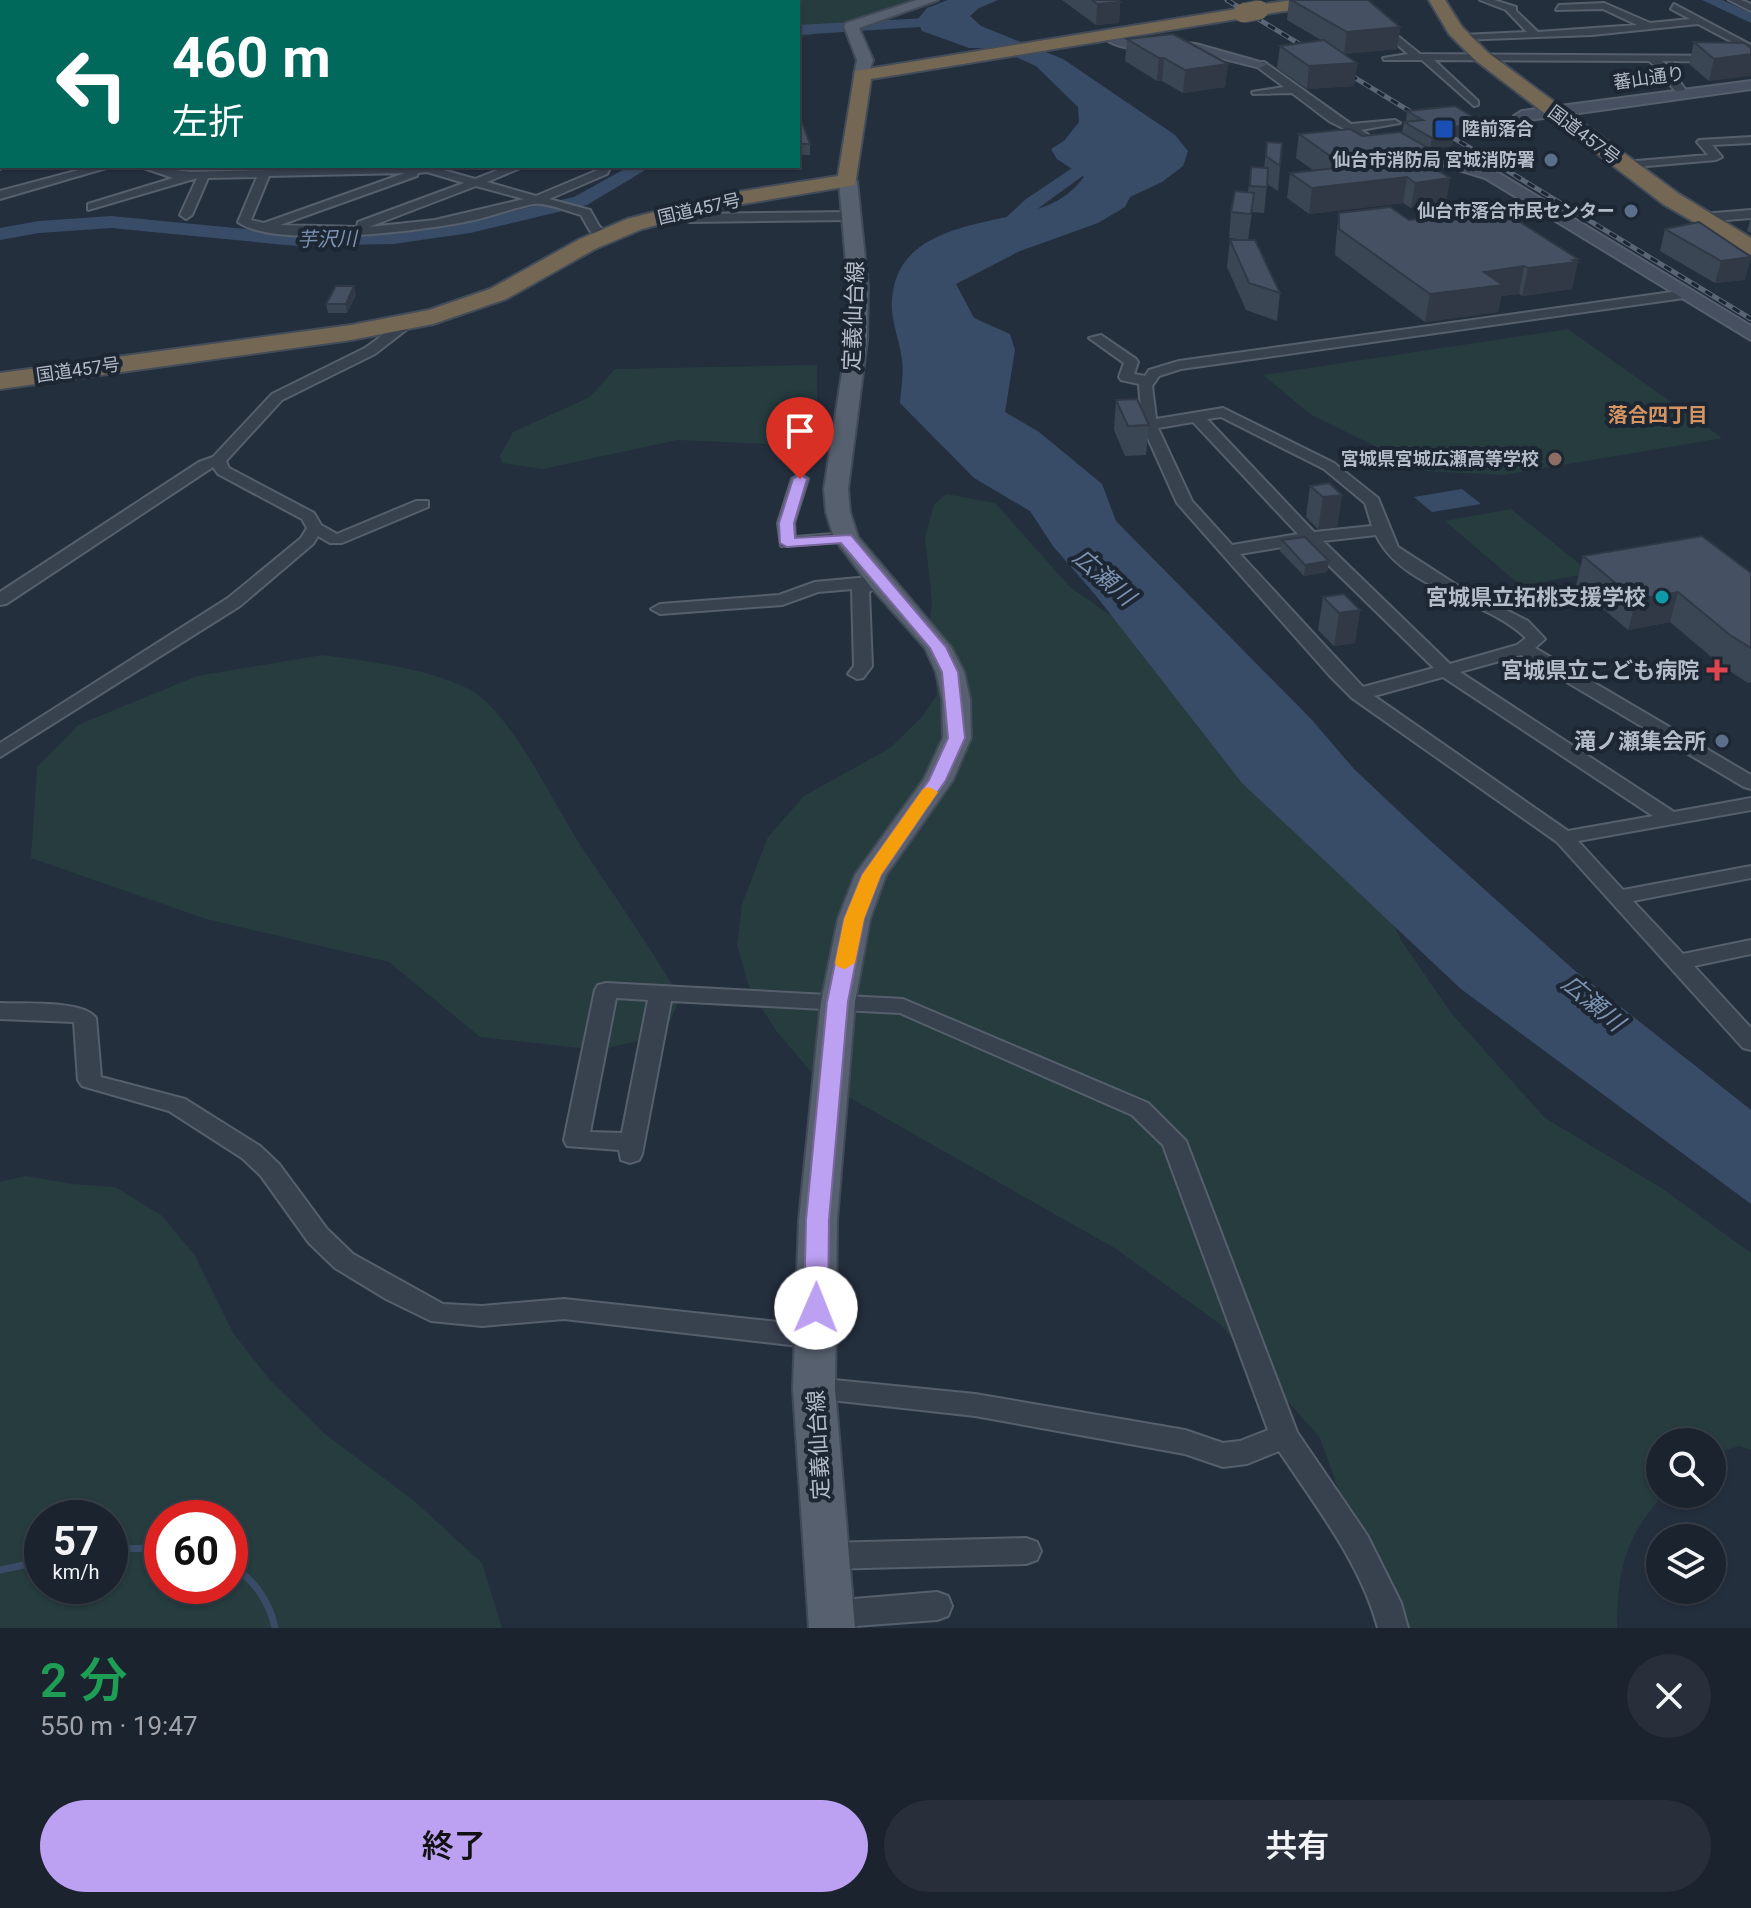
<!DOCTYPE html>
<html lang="ja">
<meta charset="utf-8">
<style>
body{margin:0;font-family:Roboto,"Noto Sans JP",sans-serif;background:#282f3a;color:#f1f3f6;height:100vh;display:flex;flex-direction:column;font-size:30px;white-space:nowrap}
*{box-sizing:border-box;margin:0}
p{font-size:26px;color:#a0a4aa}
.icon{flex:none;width:44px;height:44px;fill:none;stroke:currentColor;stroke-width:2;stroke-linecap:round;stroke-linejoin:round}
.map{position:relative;height:1628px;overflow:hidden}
.details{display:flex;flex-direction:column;background:#1b232e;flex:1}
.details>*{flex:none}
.top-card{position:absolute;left:0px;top:0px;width:800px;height:168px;box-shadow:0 2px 6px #0004,0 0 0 2px #39404a;background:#00695c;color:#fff;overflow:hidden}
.controls{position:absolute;left:1646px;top:1428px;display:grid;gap:16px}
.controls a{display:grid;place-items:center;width:80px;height:80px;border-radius:50%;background:#1b232e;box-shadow:0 2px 6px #0004,0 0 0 2px #39404a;font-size:40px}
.speed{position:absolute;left:24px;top:1500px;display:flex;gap:16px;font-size:40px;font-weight:700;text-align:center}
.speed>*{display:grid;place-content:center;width:104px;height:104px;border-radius:50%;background:#1b232e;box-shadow:0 2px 6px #0004,0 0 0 2px #39404a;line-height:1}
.speed small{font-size:20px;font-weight:400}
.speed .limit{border:12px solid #d22;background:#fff;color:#111}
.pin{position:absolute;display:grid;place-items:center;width:68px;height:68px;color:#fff;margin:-82px -34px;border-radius:50% 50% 50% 0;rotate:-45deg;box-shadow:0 0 8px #0007}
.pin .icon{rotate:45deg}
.me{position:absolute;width:88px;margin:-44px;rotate:1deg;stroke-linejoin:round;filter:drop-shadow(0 0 6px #0008)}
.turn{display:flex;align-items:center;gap:28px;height:168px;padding:0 40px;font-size:36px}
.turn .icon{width:104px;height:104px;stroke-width:2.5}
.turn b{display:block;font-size:56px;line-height:68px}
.round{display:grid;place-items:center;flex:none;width:84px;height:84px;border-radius:42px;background:#282f3a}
.head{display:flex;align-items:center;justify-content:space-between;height:136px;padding:0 40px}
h1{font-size:48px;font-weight:600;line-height:60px;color:#1e9e55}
.action{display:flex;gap:16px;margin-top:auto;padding:16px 40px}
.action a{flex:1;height:92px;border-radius:48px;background:#bca0f2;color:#111;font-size:32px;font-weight:600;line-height:92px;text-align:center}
.action a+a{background:#282f3a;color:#f1f3f6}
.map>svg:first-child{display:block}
</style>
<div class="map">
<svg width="1751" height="1628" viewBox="0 0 1751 1628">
<rect width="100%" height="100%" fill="#242f3e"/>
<path fill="#263c3f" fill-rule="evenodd" d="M0,0H923L798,39V2H2L0,107Z
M1568,329L1722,438L1503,475L1425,471L1310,414L1263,375Z
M817,365V446L677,440L543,469L502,463L500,456L513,432L590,397L615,369Z
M946,494L995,503L1070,587L1133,631L1377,885L1401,940L1451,1013L1545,1118L1663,1189L1751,1253V1450L1739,1446L1712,1455V1442H1660V1494H1664C1624,1539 1618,1569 1617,1628H1388L1320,1438L1220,1324L1116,1249L817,1079L777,1032L750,990L737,945L742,904L768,837L804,796L890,748L921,718L937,695L935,662L928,633L932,602L925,537L934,505Z
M1511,509L1591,573L1521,586L1445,521Z
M322,655C371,662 424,667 469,689C511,711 554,805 581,846C615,897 650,946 680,998L664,1035L598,1050L480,1037L389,962L206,919L31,858L37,767L78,725L197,676Z
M26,1176L73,1184L115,1187L161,1215L194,1254L233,1333L270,1380L325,1434L413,1500L482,1563L502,1628H0V1182ZM42,1518H110V1586H42ZM230,1518V1586H162V1518Z"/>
<path fill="#394c67" d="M948,0H998L979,8L970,16L981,26L1063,59L1175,135L1188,151L1183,166L1162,182L1130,197L1125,207L1098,223L1020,251L956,284L974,318L1010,334L1015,350L1005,412L1039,432L1102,484L1116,521L1312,720L1354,769L1424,835L1573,969L1751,1110V1204L1461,989L1242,783L1097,597L1053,546L1030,511L974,478L900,403C901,389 904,374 902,360C900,341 890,319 892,300C897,222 991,227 1046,206C1062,200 1074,190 1084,177L1057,159L1051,149L1064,141L1079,122L1078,107L1036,66L996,48H969L922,31L917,20L927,8Z
M1462,489L1481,504L1432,512L1414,497Z"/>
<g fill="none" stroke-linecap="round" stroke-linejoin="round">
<path stroke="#394c67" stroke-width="7" d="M110,1549L162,1548
M230,1565C253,1578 270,1602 275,1628
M0,1570L42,1561"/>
<path fill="#394c67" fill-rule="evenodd" d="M1702,0H1722L1751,13V23Z
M945,17L950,19V25L798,35V25Z
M1111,142L1117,143L1120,147L1117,151L1040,207L1013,235L1001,243H987L984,239L987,235L1026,199Z
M630,166H652L587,205L470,233L393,244L296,246L111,228L39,233L0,240V228L39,221L111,216L296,234L393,232L470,221L574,197Z"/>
<g stroke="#565f6c" stroke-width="4">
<path id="street" d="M1480,0H1494L1516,7V11L1538,32L1637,25L1603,9L1556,10L1559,5L1604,3L1650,23L1690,19L1671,9L1674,4L1751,45V52L1698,24L1592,35L1459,40L1462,35L1527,32L1506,10Z
M1729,0H1741L1751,4V11Z
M1378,20L1420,54L1751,56V62L1662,61C1674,70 1679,82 1688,93L1683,96C1668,88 1664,72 1649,61L1434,60L1478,101V105L1474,106L1422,60H1384L1383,58L1408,54L1375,25Z
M1256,62H1264L1351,124L1395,120L1400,123L1361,130L1370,136L1364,139L1329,121L1292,93L1253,94L1252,92L1284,87L1256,66Z
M1751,137V143L1712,145L1722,157L1716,160L1624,168L1618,165L1624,162L1708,155L1697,142L1699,140Z
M0,162L2,166H7L0,169Z
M94,166H113L0,199V191Z
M138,166L191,172L429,166L475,179L508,166H525L487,182L536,196L598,170L599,166H611L607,174L549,199L590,210L599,226L610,236L600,239L590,231L581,215C568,212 547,202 534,204C512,208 490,217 469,221C422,231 276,249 238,222L257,177L208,178L192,215L186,219L180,215L197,178L88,210V204L173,178ZM427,172L464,183L358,222L357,227L280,225L417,176L418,173ZM405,173L264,223L251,220L269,176ZM476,186L524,199L435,220L369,227Z
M672,209L690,214L852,212L858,216L852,220L690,222L668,216V210Z
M1751,210V218L1702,222L1696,218L1702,214Z
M1686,290L1693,294L1691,297L1181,369L1159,376L1152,386L1156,419L1223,408L1334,463L1378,498L1398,547L1455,584L1528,621L1545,639L1535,648L1751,775V789L1744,787L1521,655L1460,672L1674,812L1751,798V810L1578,841L1623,890L1751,866V878L1633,901L1683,954L1751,940V954L1694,966L1751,1028V1050L1743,1048L1557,842L1352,698L1330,676L1177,503L1142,425L1139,384L1121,380L1119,377L1124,363L1089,338L1101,335L1136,359L1138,362L1134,374L1145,376L1149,370L1179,361ZM1221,417L1324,469L1365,503L1372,526L1314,532L1207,419ZM1193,422L1298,534L1232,545L1192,501L1158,428ZM1376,535C1402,590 1485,598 1526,638L1517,645L1450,664L1323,541ZM1306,543L1434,668L1363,687L1240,554ZM1443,677L1653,816L1568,831L1374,696Z
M403,320L415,323L375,354L282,400L226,461L229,468L314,513L321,525L337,534L416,501H428V507L342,543H330L318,536L313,544L240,606L0,757V743L228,598L301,538L307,528L302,519L218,474L213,467L6,604L0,605V592L199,462L213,457L272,394L365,348Z
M800,474L808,479L794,523L795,537L846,533L852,535V541L781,546L778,523L792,479Z
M879,576L887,581L869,592L872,666L863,678L857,679L848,674L854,666L852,589L818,592L782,605L660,614L651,609L660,604L779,595L815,582Z
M606,983L903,999L1148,1103L1186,1141L1297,1432L1367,1535L1401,1603L1408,1628H1378C1360,1562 1316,1507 1279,1451L1247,1464L1223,1467L1185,1454L975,1416L804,1397L800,1389L804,1381L814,1378L975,1394L1185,1430L1223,1443L1240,1441L1268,1430L1163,1145L1132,1115L900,1013L671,1001L642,1154L639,1160L630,1163L621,1160L619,1150L567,1146L564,1140L595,990L598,985ZM616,998L648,1000L622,1133L590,1132Z
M0,1003C22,1004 84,1000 96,1018L101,1077L185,1099L260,1146L279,1164L327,1229L353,1254L443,1304L482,1306L564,1299L816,1326L826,1329L829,1337L826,1345L816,1348L564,1319L482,1326L431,1321L386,1299L335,1268L309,1243L261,1176L242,1158L169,1111L82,1086L78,1080L74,1022L0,1019Z
M1026,1538L1037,1542L1041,1551L1037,1560L1026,1564L824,1569L813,1565L809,1556L813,1547L824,1543Z
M937,1592L948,1596L952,1606L948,1616L937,1620L828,1628L819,1625L815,1615L819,1605L830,1601Z"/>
</g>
<g stroke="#565f6c" stroke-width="4">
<path id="secondary" d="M1107,31L1121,38L1196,44L1267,64L1260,68C1239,63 1219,57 1198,53C1169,47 1123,57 1100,35Z
M1751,81V89L1522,121L1514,116L1522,111Z
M1393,140L1497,172L1751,326V340L1485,178L1387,148V142Z"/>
</g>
<g stroke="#414a57" stroke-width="4">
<path id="primary" d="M917,0H938L859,28L873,60L867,78H857L854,75L857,60L844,26L846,23Z
M848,176L857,181L868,287L867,341L848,489L850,512L858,537L951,647L964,672L970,699L971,738L953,780L886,875L870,919L855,1002L837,1220L835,1389L855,1628H809L793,1389L799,1220L821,1002L838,919L855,875L924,779L943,738L942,699L936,672L925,648L870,586L834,538L826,512L824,489L847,341L848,287L839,181Z"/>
</g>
<g stroke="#434c59" stroke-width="4">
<path id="highway" d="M1292,0H1333L1325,5L1259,15L1251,10L1259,5Z
M1429,0H1445L1462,27L1487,52L1679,194L1751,238V255L1663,204L1475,60L1449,34Z
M1243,8L1251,13L1249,17L871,79L855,185L725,207L642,229L595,249L506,299L433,324L351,340L0,389V373L351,325L429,310L490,289L580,239L627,219L725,194L838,176L855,71Z"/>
</g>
<use href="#street" fill="#38414e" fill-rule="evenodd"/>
<use href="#secondary" fill="#465061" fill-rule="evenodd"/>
<use href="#primary" fill="#56606e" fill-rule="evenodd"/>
<use href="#highway" fill="#746855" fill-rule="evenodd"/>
<g stroke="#5a6575" stroke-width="5">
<path id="rail" d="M1227,0L1751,319"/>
</g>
<use href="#rail" stroke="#1d2633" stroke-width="3" stroke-dasharray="8" stroke-linecap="butt"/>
<g stroke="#434c59" stroke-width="21" stroke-linecap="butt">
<path id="highway-bridge" d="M1243,13L1259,10"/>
</g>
<use href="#highway-bridge" stroke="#746855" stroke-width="19"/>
</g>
<path fill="#3b4654" d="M1062,0H1118L1120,2L1119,23L1096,25Z
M1289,0H1368L1400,27L1397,49L1344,54L1357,63L1354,86L1307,89L1277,68L1280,46L1321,40L1287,20Z
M1127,39L1228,64L1225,87L1183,93L1162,81H1157L1125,61Z
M1694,42L1751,48L1709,81L1689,64Z
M1407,111L1483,134L1453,137L1452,146L1430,148L1402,133L1404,122H1407L1406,121Z
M798,114L810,144V155H798Z
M1299,134L1362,136L1430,149L1428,165L1446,204L1411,208L1403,203L1309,214L1287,198L1290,173L1313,170L1296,158Z
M1267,142L1282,143L1278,191L1267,184L1264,213L1252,212L1248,240L1229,238L1231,212L1248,192L1251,167L1264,168Z
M1339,213L1409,220L1578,259L1572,289L1522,296L1519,294L1501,296L1498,312L1425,322L1335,255L1336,239Z
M1751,217V233L1747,231Z
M1665,229L1751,257L1745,280L1715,283L1660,251Z
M1230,240L1280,293L1277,321L1246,310L1227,267Z
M354,286L356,295L347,313H328L326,304Z
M1116,400L1149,425L1146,455L1125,456L1114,430Z
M1310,486L1342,495L1337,527L1318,529L1306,517Z
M1282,540L1329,561L1327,572L1304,576L1280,551Z
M1583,556L1751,573V682L1748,683L1722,666L1670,622L1628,630L1576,586Z
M1323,597L1360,610L1355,643L1334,646L1318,630Z"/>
<path fill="#303945" d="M1120,2L1119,23L1096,25L1097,4Z
M1400,27L1397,49L1344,54L1347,32Z
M1751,54V76L1709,81L1714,59Z
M1159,58H1164L1162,81H1157Z
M1357,63L1354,86L1307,89L1309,66Z
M1228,64L1225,87L1183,93L1185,70Z
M1485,124L1483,134L1453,137L1452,146L1430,148L1432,138L1442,128Z
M1430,149L1426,174L1450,178L1446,204L1411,208L1415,183L1422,161Z
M1407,177L1403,203L1309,214L1312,188Z
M1751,257L1745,280L1715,283L1721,261Z
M1578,259L1572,289L1522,296L1528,268Z
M1524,266L1519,294L1501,296L1498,312L1425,322L1430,294L1484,272Z
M354,286L356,295L347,313L346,304Z
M1342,495L1337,527L1318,529L1323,497Z
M1329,561L1327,572L1304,576L1305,565Z
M1678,592L1670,622L1628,630L1636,600Z
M1360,610L1355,643L1334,646L1339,613Z"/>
<path fill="#455162" stroke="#303945" stroke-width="2" d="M1092,0H1118L1120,2L1097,4Z
M1291,0H1368L1400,27L1347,32Z
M1173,34L1228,64L1185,70L1164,58H1159L1127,39Z
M1324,40L1357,63L1309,66L1280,46Z
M1694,42L1744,43L1751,48V54L1714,59Z
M1455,106L1485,124L1442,128L1454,135L1432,138L1404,122L1423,120L1407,111Z
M798,114H799L810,144H798Z
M1350,129L1362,136L1400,132L1430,149L1422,161L1450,178L1415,183L1407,177L1312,188L1290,173L1346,167L1299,134Z
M1267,142L1282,143L1280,166L1266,156Z
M1251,167L1268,168L1267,187L1250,186Z
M1235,191L1254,193L1251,214L1231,212Z
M1390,207L1409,220L1501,210L1578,259L1573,260L1577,262L1528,268L1524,266L1484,272L1503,285L1430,294L1339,229V213Z
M1699,222L1751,257L1721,261L1665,229Z
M1230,240H1255L1280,293L1249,283Z
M336,286H354L346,304H326Z
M1137,399L1149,425L1128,426L1116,400Z
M1329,483L1342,495L1323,497L1310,486Z
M1702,536L1751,573V648L1730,635L1678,592L1636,600L1583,556Z
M1305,537L1329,561L1305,565L1282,540Z
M1344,594L1360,610L1339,613L1323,597Z"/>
<path fill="#bca0f2" stroke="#7a689d" stroke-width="2" d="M800,475L807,479L794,523L795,538L851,535L946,647L958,672L965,738L946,780L881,875L864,919L848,1002L829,1220L828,1308L825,1314L816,1317L808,1314L804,1308L806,1220L827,1002L844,919L862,875L929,780L948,738L942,672L930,648L841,543L787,547L780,543L779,523L793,479Z"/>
<path fill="#f59e0b" d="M929,787L938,792L881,875L864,919L855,963L845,969L838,967L835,963L844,919L862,875L923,789Z"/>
<rect fill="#1a4fb4" stroke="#1d2633" stroke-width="3" x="1434" y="119" width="20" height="20" rx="4"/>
<g fill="#5c6f8a" stroke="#1d2633" stroke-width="3">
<circle cx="1551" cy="160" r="8"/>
<circle cx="1631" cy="211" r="8"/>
<circle cx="1722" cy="741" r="8"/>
</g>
<circle fill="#8d6e63" stroke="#1d2633" stroke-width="3" cx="1555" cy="459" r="8"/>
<circle fill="#0f9aa8" stroke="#1d2633" stroke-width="3" cx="1662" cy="597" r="8"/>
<path fill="#e0444e" stroke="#1d2633" stroke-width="3" d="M1713 658h8v8h8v8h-8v8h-8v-8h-8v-8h8z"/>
<g text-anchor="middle" stroke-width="8" stroke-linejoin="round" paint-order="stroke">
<g font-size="18" fill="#b4bcc9" stroke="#1d2633">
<text transform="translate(1649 78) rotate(-8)" y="6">蕃山通り</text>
<text transform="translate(1584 135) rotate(37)" y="6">国道457号</text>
<text transform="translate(699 209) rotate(-13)" y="6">国道457号</text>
<text transform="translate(78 370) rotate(-8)" y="6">国道457号</text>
</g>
<g font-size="18" font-weight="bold" fill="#b4bcc9" stroke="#1d2633" text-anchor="end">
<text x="1462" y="135" text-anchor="start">陸前落合</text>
<text x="1535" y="166">仙台市消防局 宮城消防署</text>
<text x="1615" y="217">仙台市落合市民センター</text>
<text x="1539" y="465">宮城県宮城広瀬高等学校</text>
</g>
<g font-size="20" font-style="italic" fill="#7c92b1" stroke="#1d2633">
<text transform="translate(327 239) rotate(-1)" y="7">芋沢川</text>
</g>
<g font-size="20" font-weight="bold" fill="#d59563" stroke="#1d2633">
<text x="1658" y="422">落合四丁目</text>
</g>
<g font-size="22" fill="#b4bcc9" stroke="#1d2633">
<text transform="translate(853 316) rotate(-88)" y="8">定義仙台線</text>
<text transform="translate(818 1445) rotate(-93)" y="8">定義仙台線</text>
</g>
<g font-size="22" font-weight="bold" fill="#b4bcc9" stroke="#1d2633" text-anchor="end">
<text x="1646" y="605">宮城県立拓桃支援学校</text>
<text x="1699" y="678">宮城県立こども病院</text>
<text x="1706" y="749">滝ノ瀬集会所</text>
</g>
<g font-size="24" font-style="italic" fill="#7c92b1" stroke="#1d2633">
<text transform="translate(1104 577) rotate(41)" y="8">広瀬川</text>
<text transform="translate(1593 1003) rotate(40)" y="8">広瀬川</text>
</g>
</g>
</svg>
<div class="controls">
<a><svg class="icon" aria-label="search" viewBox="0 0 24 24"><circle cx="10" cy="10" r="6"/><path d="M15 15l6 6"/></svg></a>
<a><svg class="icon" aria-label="layers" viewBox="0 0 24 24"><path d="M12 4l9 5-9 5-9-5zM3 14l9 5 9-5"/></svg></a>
</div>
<div class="speed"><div>57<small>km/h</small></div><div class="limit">60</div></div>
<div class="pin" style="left:800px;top:479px;background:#d93025"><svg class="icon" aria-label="arrive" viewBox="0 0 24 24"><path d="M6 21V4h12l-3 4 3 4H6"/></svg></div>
<svg class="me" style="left:816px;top:1308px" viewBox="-20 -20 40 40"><circle r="19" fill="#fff"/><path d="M0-13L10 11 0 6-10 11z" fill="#bca0f2"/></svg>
<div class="top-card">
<div class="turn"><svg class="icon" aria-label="left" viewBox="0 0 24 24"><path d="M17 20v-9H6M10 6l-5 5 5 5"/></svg><div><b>460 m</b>左折</div></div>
</div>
</div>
<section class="details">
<div class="head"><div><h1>2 分</h1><p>550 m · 19:47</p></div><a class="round"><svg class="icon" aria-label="close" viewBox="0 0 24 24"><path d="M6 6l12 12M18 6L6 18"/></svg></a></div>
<div class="action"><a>終了</a><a>共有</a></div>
</section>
